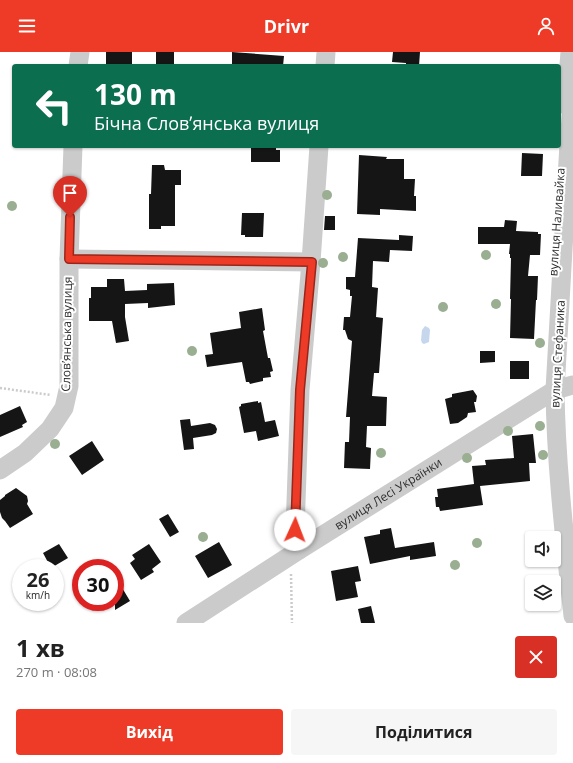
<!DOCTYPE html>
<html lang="uk">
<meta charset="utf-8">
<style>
body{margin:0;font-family:"Open Sans",sans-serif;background:#f6f6f6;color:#222;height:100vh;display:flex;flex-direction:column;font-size:15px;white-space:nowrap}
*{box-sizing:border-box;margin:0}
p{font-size:13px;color:#767676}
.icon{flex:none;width:22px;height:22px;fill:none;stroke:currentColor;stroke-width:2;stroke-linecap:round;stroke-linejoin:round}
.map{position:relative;height:571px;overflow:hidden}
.drawer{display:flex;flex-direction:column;background:#fff;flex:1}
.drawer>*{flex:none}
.hud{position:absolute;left:12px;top:12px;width:549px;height:84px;border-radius:4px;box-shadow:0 1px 3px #0004;background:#0b6e4f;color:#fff;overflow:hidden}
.buttons{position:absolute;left:525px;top:479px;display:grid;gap:8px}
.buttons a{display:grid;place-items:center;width:36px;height:36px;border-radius:4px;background:#fff;box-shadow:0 1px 3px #0004;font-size:20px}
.speed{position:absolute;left:12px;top:507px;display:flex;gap:8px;font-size:20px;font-weight:700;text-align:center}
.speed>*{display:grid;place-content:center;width:52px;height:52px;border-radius:50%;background:#fff;box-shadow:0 1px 3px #0004;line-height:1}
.speed small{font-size:10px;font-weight:400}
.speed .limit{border:6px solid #d22;background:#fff;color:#111}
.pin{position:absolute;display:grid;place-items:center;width:34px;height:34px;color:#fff;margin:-41px -17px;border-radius:50% 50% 50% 0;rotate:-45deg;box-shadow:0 0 4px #0007}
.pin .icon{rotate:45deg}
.me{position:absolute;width:44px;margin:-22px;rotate:2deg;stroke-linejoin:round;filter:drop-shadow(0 0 3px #0008)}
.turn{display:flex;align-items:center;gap:14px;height:84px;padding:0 16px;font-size:18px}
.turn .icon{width:52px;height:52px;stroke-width:2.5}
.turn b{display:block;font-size:28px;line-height:34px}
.round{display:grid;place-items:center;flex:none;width:42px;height:42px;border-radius:4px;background:#f6f6f6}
.head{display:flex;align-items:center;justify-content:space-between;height:68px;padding:0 16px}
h1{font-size:24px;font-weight:700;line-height:30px}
.cta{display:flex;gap:8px;margin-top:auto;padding:8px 16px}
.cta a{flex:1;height:46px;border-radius:4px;background:#ed3b28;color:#fff;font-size:16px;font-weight:700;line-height:46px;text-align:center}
.cta a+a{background:#f6f6f6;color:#222}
header{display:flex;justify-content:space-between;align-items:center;height:52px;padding:0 16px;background:#ed3b28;color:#fff;font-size:18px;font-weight:700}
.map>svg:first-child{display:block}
</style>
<header><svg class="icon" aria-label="menu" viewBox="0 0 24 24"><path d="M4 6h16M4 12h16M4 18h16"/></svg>Drivr<svg class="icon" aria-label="person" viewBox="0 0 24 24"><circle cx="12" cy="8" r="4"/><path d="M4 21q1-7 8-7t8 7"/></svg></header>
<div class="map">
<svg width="573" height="571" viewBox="0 0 573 571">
<rect width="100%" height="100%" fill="#fff"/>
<path fill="#c6d7ed" d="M425,274L429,276L430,278L429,290L424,292L422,291L421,288L422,278Z"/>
<path fill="#151515" d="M106,0H132V14H106Z
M156,0H174V14H156Z
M232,0L284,4L283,14H253L254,12H232Z
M393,0H420L419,14H406V11L392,10Z
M251,94H276V98H280V110H251Z
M522,101L543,102L542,124H521Z
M359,103L387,105L386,107H404V127H415L414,144H416V159L380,157V163L357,162Z
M152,113H164L165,118H181V133H175V174H161V177H149V142H151Z
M242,161H264L263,185H245V183H241Z
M325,164H335V178H324Z
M505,168L517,169L516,179L538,180V182H541L540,203H530L528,224H538L537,248H536L534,287L510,286L511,247H510L511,206H510V202H509L510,192H478V175H504Z
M399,183L413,184L412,199L390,198L389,210L373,209L372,235L378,236L376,265L383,266L379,321H374L372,344L387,345L386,374H367L366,395L371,396L370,417L344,416L345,390H349L350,365H346L352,289L348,287L345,278H343L344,265H350L352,244H350V238L346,237V225H355L358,186L399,188Z
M107,227H124L125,239L147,238V232L174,231L175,253L148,256V251L125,252V265L129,289L116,291L112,269H89V246H91V235H107Z
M262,256L265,278L263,279L268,306H270L273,319L270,320L271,325L263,326V329L250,332L249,330H246L242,310L207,315L205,303L213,302L210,281L241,276L239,260Z
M480,299H495V310L480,311Z
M510,309H529V327H510Z
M473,338L477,344L476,350H474L476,360L468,361L467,365L458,371L450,372L445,347L452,345V342Z
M258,349V351L261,350L265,370L275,368L279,384L258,389L256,379L244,381L239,355L241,354V352Z
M20,354L27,370L22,373L23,375L0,385V363Z
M190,367L191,374L210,371L215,373L217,377L216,381L212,383L193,386L194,397L184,398L180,368Z
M533,382L536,411H529L530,429L480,434L483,453L440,459L439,455H436L435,445H438L437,437L474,432L472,414L486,413L485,408L514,406L512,384Z
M92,389L104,408L82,423L69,404Z
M16,436L27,444L28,449L27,452L33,462L10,476L5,469L2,466L0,460V448L5,444V443Z
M168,462L179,480L170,485L159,467Z
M391,476L395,496L434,490L436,504L410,508V504L370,512L364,485L380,482V478Z
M219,490L232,513L208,526L195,504Z
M59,492L68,506L51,516L43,501Z
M149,492L161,510L152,517L154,520L141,528L130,511L135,507L132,503Z
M358,514L361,529L355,530L358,545L336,549L331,519Z
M115,524L130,549L115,558Z
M371,554L375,571H361L358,557Z"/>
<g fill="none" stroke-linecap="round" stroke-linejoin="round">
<path stroke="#cbcbcb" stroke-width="2.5" stroke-dasharray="2 2" stroke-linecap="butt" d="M0,336L51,343
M291,522L292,571"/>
<g stroke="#cbcbcb" stroke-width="19">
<path d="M78,14L80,0"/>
<path d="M325,14L326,0"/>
<path d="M573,40L569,92L555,338C556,414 565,489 573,564"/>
<path d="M566,53L570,0"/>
<path d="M69,207L311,210"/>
<path d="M0,418L25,401L50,377L64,356L69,334V207L73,94"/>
<path d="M299,498L295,478L300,338L311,210L319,94"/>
<path id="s1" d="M186,571L299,498L555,338L573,333"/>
</g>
</g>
<g fill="#9aae92">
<circle cx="327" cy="143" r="5"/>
<circle cx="12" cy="154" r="5"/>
<circle cx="486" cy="203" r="5"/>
<circle cx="343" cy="205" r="5"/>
<circle cx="323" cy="211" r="5"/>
<circle cx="496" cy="252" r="5"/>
<circle cx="443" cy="255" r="5"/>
<circle cx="540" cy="291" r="5"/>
<circle cx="192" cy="299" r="5"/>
<circle cx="540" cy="374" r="5"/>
<circle cx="508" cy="379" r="5"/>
<circle cx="55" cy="392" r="5"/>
<circle cx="381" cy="401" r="5"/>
<circle cx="543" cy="403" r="5"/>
<circle cx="467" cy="406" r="5"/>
<circle cx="203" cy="485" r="5"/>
<circle cx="477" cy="491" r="5"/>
<circle cx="455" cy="513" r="5"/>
</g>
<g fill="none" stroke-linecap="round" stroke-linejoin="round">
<g stroke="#9a261a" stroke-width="10">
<path id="route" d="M70,165L69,207L312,210L300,338L295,478"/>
</g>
<use href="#route" stroke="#ed3b28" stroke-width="7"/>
</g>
<g text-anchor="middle" stroke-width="4" stroke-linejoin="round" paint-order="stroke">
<g font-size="12" fill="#2e2e2e" stroke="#fff">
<text transform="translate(557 170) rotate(-86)" y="4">вулиця Наливайка</text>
<text transform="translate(67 282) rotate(-89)" y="4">Словʼянська вулиця</text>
<text transform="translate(558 302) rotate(-87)" y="4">вулиця Стефаника</text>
<text dy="4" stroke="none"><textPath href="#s1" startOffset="240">вулиця Лесі Українки</textPath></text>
</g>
</g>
</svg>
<div class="buttons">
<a><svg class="icon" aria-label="sound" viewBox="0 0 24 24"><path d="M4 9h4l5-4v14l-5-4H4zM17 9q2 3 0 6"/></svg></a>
<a><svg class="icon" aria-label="layers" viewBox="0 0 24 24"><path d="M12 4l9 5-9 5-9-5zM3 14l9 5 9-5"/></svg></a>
</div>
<div class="speed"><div>26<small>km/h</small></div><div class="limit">30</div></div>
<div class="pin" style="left:70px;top:165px;background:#d93025"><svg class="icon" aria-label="arrive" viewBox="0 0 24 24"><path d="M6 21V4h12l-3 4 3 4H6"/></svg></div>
<svg class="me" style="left:295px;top:478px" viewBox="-20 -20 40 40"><circle r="19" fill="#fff"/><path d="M0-13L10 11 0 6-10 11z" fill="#ed3b28"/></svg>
<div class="hud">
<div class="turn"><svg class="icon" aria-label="left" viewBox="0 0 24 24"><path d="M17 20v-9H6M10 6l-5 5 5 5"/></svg><div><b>130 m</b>Бічна Словʼянська вулиця</div></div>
</div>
</div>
<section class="drawer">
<div class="head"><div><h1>1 хв</h1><p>270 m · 08:08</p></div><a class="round" style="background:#d93025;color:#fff"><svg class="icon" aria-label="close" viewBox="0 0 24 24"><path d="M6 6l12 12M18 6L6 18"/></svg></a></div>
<div class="cta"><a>Вихід</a><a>Поділитися</a></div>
</section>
